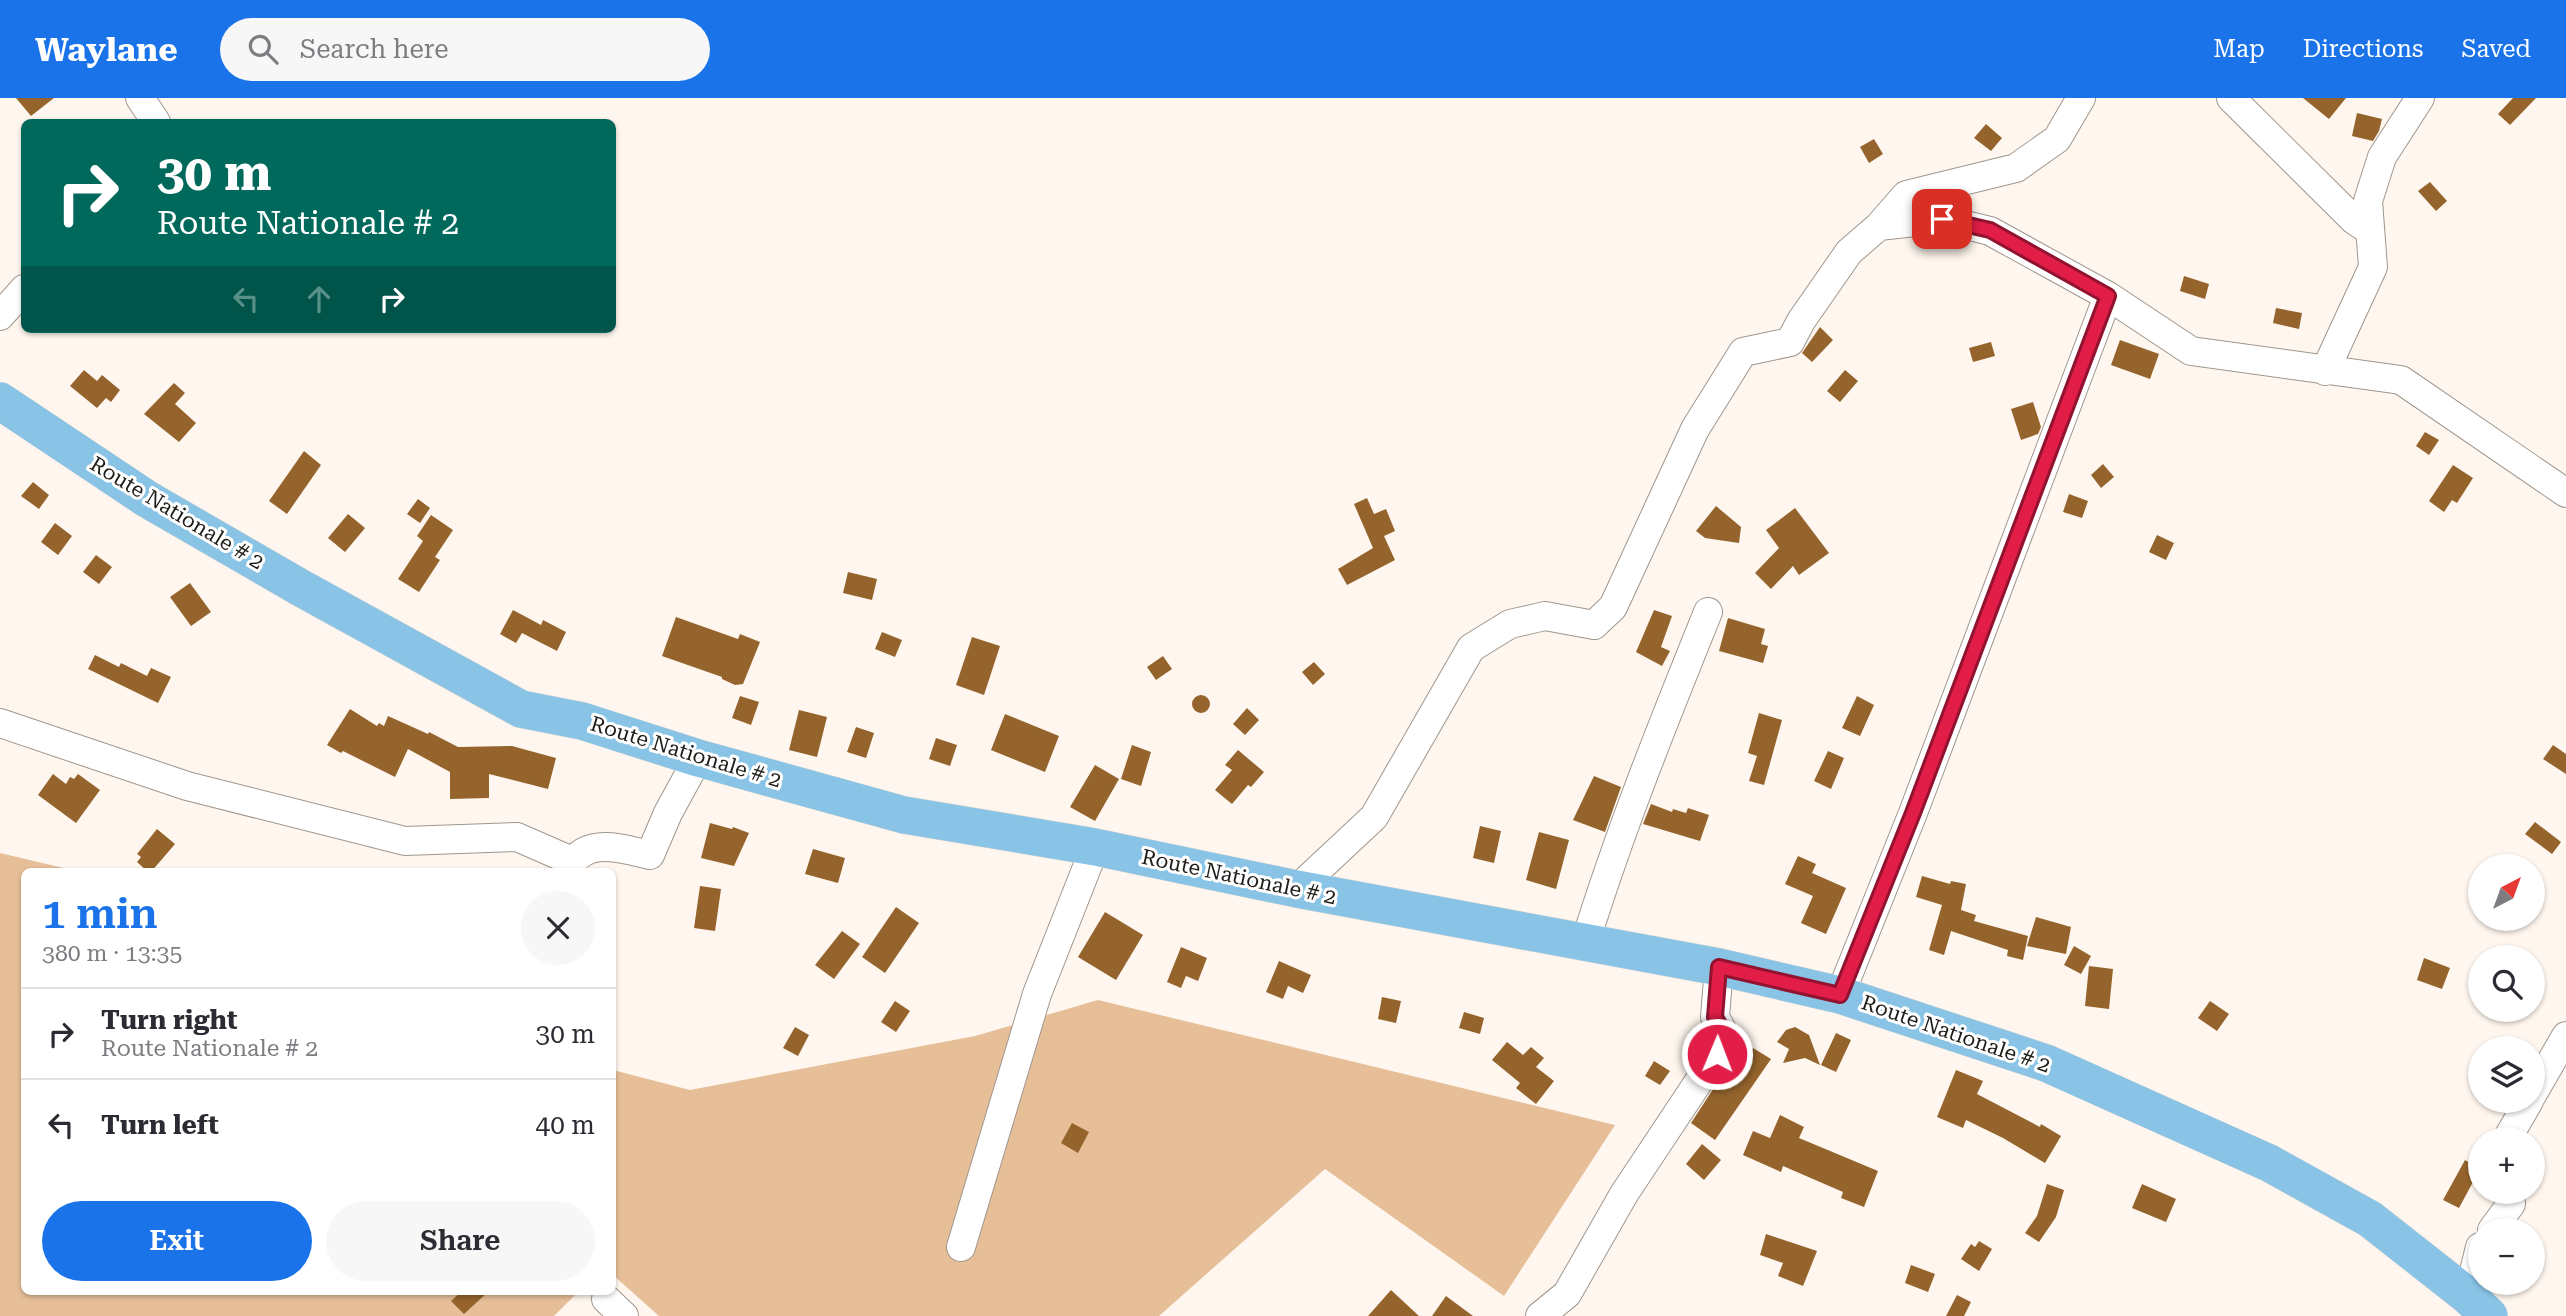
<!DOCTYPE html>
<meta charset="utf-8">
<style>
body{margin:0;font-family:"Roboto Serif",serif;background:#f7f7f7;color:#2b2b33;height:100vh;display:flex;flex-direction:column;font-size:26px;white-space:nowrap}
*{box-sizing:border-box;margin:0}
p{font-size:23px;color:#7c7c81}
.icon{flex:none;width:38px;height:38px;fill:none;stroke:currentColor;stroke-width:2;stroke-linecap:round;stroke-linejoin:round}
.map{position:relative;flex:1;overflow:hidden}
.drawer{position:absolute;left:21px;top:770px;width:595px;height:427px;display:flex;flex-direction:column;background:#fff;border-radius:10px;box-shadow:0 2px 5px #0004}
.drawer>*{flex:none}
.guide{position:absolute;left:21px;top:21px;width:595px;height:214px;border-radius:10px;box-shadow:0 2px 5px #0004;background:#00695c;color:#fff;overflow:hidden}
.needle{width:46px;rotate:41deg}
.controls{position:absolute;left:2468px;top:756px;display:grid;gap:14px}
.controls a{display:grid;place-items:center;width:77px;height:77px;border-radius:50%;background:#fff;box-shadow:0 2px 5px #0004;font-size:35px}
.pin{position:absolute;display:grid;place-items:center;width:60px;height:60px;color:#fff;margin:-30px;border-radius:14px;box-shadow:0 4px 10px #0006}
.me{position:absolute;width:77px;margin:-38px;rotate:1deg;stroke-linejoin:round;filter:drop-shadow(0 0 5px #0008)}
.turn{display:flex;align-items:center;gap:24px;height:147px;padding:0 21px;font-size:32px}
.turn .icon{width:91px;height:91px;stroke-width:2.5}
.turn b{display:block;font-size:49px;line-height:60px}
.lanes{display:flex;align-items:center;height:66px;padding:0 21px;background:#0003;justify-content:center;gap:35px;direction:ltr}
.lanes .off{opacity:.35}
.round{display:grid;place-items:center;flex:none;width:74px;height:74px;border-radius:37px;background:#f7f7f7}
.headline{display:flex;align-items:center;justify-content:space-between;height:119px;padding:0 21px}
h1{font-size:42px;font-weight:600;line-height:52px;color:#1a73e8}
.action{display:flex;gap:14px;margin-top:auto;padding:14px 21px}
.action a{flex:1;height:80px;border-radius:42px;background:#1a73e8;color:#fff;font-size:28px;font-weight:600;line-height:80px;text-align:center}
.action a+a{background:#f7f7f7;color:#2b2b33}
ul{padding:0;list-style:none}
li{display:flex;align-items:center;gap:21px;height:91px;padding:0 21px;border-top:2px solid #e1e1e2}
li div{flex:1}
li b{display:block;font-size:26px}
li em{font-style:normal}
header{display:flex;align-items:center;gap:42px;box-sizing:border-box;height:98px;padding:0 35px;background:#1a73e8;color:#fff}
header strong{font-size:33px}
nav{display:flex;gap:38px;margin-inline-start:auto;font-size:24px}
.search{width:490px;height:63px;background:#f7f7f7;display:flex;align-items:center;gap:18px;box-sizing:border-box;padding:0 24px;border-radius:38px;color:#7c7c81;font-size:26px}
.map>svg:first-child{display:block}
</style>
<header>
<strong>Waylane</strong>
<div class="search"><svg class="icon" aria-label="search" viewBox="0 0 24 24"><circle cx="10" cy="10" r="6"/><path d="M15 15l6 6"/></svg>Search here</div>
<nav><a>Map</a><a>Directions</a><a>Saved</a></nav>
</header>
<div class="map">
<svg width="2566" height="1218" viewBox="0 0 2566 1218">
<rect width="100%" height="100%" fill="#fff7ef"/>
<path fill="#e6bf98" d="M0,755L76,773L24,774V1194H578L554,1218H0Z
M1098,902L1615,1027L1504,1198L1325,1071L1159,1218H659L613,1177V972L690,992L975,938Z"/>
<path fill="#95642c" d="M16,0H54L31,18Z
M2303,0H2346L2329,21Z
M2513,0H2536L2510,27L2498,16Z
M2357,15L2382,21L2379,33L2373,43L2352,38Z
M1986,26L2002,40L1991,53L1974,40Z
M1874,41L1883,56L1869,65L1860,49Z
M2430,84L2447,103L2436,113L2418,93Z
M2184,178L2209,186L2205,201L2180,193Z
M2276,210L2302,215L2299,231L2273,225Z
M1820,229L1833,242L1812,264L1802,255Z
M2120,242L2159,256L2150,281L2111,267Z
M1991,244L1995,258L1973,264L1969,250Z
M84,272L97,283L102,277L120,292L111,304L106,300L97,310L70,288Z
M1845,272L1858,283L1840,304L1827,293Z
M174,285L185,295L175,306L196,325L179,344L144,316Z
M2033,304L2041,329L2038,336L2021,342L2011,311Z
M2425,334L2439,342L2429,357L2416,348Z
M304,353L321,367L287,416L269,403Z
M2103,366L2114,379L2101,390L2091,377Z
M2453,367L2473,380L2457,405L2452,402L2444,414L2429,403Z
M33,384L49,397L39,411L21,398Z
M2069,396L2088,403L2082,420L2063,414Z
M1367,400L1374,416L1386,411L1395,433L1384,438L1395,462L1347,487L1338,471L1373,450L1354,406Z
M418,401L430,410L420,425L407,416Z
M1716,408L1741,429L1739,445L1705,440L1696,433Z
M1795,410L1829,455L1799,477L1793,468L1771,491L1755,475L1779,450L1766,432Z
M348,416L365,430L345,454L328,440Z
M431,417L453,432L435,459L440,462L419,494L398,481L423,443L417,438Z
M55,425L72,438L58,457L41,444Z
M2157,437L2174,445L2166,462L2149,454Z
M96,457L112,469L99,486L83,474Z
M848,474L877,481L872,502L843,495Z
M190,485L211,514L191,528L170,499Z
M513,512L541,527L543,522L566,534L557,553L522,535L516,545L500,536Z
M1654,512L1672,518L1661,549L1670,553L1662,568L1636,554Z
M676,519L738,541L740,536L760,544L743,586L735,587L722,581V579L662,558Z
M1728,520L1765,531L1761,546L1768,548L1763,565L1719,553Z
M882,534L902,542L895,559L875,551Z
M972,539L1000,548L984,597L956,587Z
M95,557L119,569L121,565L147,578L151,570L171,579L158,605L88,571Z
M1163,558L1172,571L1156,582L1147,569Z
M1314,564L1325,576L1313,587L1302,574Z
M1192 606a9 9 0 1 1 18 0a9 9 0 1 1-18 0Z
M740,598L759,604L751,627L732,620Z
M1857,598L1874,607L1860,638L1842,630Z
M1247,610L1259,622L1245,637L1233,626Z
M350,611L377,628L379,625L384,628L388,618L428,636L429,634L458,649L512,648L556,660L548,691L489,676V700L450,701V674L408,651L395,679L343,653L341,655L327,647Z
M799,612L827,619L817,659L789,652Z
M1759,615L1782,622L1764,687L1749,683L1757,658L1748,655Z
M1005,616L1059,638L1045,674L991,652Z
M856,629L874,635L866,660L847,654Z
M936,640L957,647L950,668L929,661Z
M1132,647L1151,654L1141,688L1121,681Z
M2553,647L2566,656V676L2543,661Z
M1238,652L1264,674L1251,689L1248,687L1232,706L1215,692L1232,672L1225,667Z
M1828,653L1844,660L1831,691L1814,683Z
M1095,667L1119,681L1095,723L1070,709Z
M53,676L66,686L70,679L74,681L78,676L100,692L76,725L38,697Z
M1594,678L1621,689L1605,734L1573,722Z
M1651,706L1672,714L1673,711L1686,715L1688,710L1709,717L1700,743L1643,726Z
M2535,724L2561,744L2552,756L2525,736Z
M710,725L732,731L733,729L749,735L734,768L701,760Z
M1480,728L1501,733L1494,765L1473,760Z
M157,731L175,746L151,774H148L137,764L141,759L137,756Z
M1539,734L1569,742L1556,791L1526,782Z
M813,751L845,760L838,785L805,776Z
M1798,758L1816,766L1812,775L1846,790L1826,836L1801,825L1813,798L1785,786Z
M1922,778L1950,786L1951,783L1966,786L1961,812L1976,817L1974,823L2028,838L2023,862L2007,858L2008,852L1951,833L1944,857L1929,852L1942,807L1916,799Z
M700,788L721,791L715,833L694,830Z
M896,809L919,825L885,875L862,859Z
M1105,814L1143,837L1116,882L1078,859Z
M2036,819L2071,829L2066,856L2027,848Z
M842,833L860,846L834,881L815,867Z
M2074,848L2091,858L2081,876L2064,867Z
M1181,849L1207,860L1198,883L1186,878L1181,890L1167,884Z
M2424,860L2450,870L2442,891L2417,882Z
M1279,863L1311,877L1303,895L1288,888L1283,901L1266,894Z
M2089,868L2113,871L2109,911L2085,908Z
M1382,899L1401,903L1396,925L1378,921Z
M895,903L910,913L896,934L881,924Z
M2210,903L2229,916L2217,933L2198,920Z
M1464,914L1484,920L1480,936L1459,930Z
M795,929L809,937L798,958L783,950Z
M1795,929L1809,937L1820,967L1805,960L1783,965L1789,951L1777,944L1786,932Z
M1836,935L1851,942L1836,974L1821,967Z
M1507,944L1523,957L1531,949L1544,960L1536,969L1554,983L1536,1006L1516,990L1520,985L1492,962Z
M1753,950L1771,961L1715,1042L1691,1025L1721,979L1732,986Z
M1654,963L1670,973L1660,987L1645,978Z
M1956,972L1983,983L1977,996L2040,1029L2041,1026L2061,1038L2045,1065L2003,1040L1966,1022L1963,1030L1937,1019Z
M1780,1017L1804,1029L1799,1040L1878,1073L1864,1109L1841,1100L1843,1094L1783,1068L1781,1074L1743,1057L1753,1033L1770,1040Z
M1072,1025L1089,1034L1078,1055L1061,1045Z
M1702,1046L1721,1062L1704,1082L1686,1066Z
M2465,1062L2480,1071L2459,1110L2443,1102Z
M2047,1086L2064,1092L2056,1119L2039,1144L2025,1135L2037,1118Z
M2142,1086L2176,1101L2166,1124L2132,1110Z
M1766,1136L1817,1153L1803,1188L1778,1178L1783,1165L1760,1157Z
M1979,1143L1992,1151L1979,1173L1961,1161L1971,1146L1975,1149Z
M1911,1167L1935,1176L1928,1194L1905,1185Z
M1391,1192L1419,1218H1368Z
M461,1194H488L464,1216L451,1203Z
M1957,1197L1971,1204L1964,1218H1946Z
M1446,1198L1473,1218H1432Z"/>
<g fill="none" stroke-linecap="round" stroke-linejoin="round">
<g stroke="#9f968d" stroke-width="30">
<path id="minor" d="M140,0L156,24
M2231,0L2354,122L2370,133
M1879,128L1906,97L2016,70L2057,41L2081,0
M0,218L24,191
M2325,273L2373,169L2368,103L2382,59L2420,0
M0,625L187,688L405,743L517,739L572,763
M567,774C583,737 619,750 650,757L668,715L698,660
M1297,791L1374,719L1471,550L1510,526L1545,518L1594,527L1613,509L1695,331L1743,254L1790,244L1801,223L1849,154L1879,128L1942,121L1990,133L2108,198L2191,253L2401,282L2566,395
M1585,845C1620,732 1664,623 1708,514
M1840,897L1913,715L2108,198
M2532,997L2566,938
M2507,1041L2529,1003
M2492,1132L2511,1106L2510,1094
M961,1149L1037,896L1095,749
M2468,1198L2480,1149
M606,1201L624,1218
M1540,1218L1567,1196L1624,1096L1717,956L1722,932L1715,919L1719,869"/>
</g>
<g stroke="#d7d6d5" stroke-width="38">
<path id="major" d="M0,303L147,401L301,490L521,611L582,623L698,660L904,717L1095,749L1297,791L1719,869L1840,897L2046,965L2269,1065L2370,1121L2468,1198L2489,1218"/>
</g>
<use href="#minor" stroke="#fff" stroke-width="28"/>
<use href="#major" stroke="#89c4e6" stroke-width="37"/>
</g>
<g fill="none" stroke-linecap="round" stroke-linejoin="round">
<g stroke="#92132f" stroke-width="18">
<path id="route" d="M1717,956L1722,932L1715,919L1719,869L1840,897L1913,715L2108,198L1990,132L1942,121"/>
</g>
<use href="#route" stroke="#e11d48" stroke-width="12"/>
</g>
<g text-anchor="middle" stroke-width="6" stroke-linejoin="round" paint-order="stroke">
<g font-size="21" fill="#1f1c18" stroke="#fff">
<text transform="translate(177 415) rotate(31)" y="7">Route Nationale # 2</text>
<text transform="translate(686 654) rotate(17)" y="7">Route Nationale # 2</text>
<text transform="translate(1239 779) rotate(12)" y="7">Route Nationale # 2</text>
<text transform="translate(1956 936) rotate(19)" y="7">Route Nationale # 2</text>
</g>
</g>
</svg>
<div class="controls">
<a><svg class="needle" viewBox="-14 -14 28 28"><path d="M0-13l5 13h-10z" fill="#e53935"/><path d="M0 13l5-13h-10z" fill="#7c7c81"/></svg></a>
<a><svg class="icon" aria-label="search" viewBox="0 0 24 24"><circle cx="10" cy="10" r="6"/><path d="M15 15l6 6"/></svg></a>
<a><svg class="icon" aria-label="layers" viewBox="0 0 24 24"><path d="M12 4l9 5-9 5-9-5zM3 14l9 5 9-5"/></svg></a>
<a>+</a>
<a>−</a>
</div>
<div class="pin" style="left:1942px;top:121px;background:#d93025"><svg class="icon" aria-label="arrive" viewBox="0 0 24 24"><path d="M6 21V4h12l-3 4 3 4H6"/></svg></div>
<svg class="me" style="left:1717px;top:956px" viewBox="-20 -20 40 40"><circle r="17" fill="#e11d48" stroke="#fff" stroke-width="3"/><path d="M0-11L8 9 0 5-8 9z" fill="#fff"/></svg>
<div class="guide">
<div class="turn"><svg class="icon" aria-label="right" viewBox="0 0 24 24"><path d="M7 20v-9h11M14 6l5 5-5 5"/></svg><div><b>30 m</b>Route Nationale # 2</div></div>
<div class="lanes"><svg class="icon off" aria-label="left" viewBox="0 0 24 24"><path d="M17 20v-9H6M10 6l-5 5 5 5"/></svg><svg class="icon off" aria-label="ahead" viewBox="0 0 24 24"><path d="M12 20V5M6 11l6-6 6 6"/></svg><svg class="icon" aria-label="right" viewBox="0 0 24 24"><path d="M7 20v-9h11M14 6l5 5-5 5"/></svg></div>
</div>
<section class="drawer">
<div class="headline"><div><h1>1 min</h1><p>380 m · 13:35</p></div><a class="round"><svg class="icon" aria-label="close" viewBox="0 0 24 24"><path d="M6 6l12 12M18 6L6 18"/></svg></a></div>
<ul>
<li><svg class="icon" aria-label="right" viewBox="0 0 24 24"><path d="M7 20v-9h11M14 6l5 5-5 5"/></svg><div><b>Turn right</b><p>Route Nationale # 2</p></div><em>30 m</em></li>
<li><svg class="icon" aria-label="left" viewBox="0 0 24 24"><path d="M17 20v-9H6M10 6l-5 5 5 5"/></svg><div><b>Turn left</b></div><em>40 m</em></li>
</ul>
<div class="action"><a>Exit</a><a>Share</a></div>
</section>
</div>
